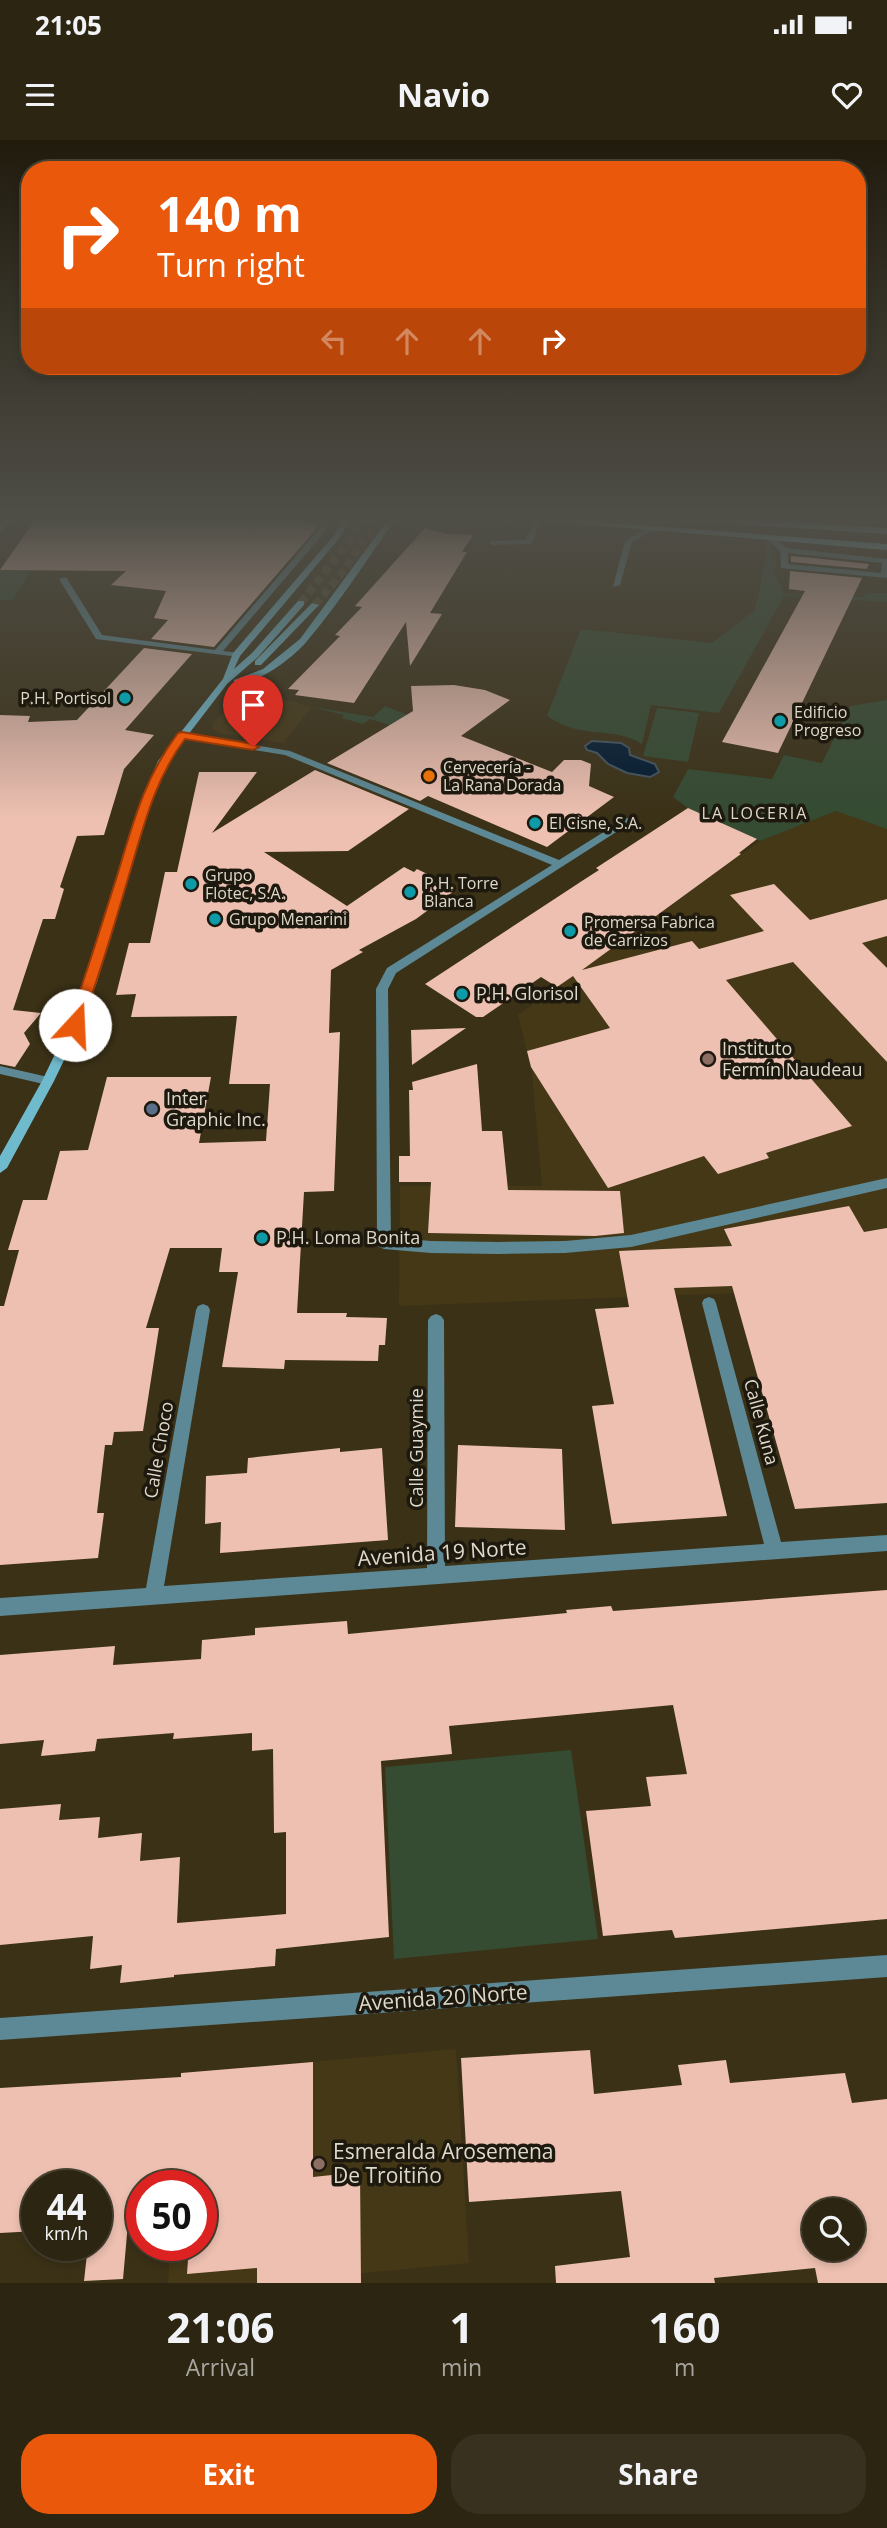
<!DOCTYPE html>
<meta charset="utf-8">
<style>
body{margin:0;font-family:"Open Sans",sans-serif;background:#38311f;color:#f1f3f6;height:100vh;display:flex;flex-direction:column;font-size:26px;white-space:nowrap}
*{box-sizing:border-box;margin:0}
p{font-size:23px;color:#a6a59f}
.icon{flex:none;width:38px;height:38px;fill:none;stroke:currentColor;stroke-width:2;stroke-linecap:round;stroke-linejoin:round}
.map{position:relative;height:2143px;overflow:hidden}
.side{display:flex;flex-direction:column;background:#2c2511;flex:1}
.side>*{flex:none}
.top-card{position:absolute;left:21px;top:21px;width:845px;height:214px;border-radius:28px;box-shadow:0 4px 10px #0003,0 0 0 2px #484231;background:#ea580c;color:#fff;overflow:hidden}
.controls{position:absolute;left:802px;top:2058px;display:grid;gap:14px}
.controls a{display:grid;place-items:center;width:63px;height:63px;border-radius:50%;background:#2c2511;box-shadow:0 4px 10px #0003,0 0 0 2px #484231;font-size:35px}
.speed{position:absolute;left:21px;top:2030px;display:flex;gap:14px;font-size:35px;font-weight:700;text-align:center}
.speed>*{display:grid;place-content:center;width:91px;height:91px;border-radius:50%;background:#2c2511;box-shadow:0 4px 10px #0003,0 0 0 2px #484231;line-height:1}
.speed small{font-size:18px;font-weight:400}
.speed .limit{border:10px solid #d22;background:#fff;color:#111}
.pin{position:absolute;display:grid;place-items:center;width:60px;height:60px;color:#fff;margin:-72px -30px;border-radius:50% 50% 50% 0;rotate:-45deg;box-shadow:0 0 7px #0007}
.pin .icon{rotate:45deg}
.me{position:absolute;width:77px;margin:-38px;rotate:20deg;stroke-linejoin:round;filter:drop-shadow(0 0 5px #0008)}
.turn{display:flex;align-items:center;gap:24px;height:147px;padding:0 21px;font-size:32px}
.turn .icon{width:91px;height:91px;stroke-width:2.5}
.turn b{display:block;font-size:49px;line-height:60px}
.lanes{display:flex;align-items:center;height:66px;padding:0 21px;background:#0003;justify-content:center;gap:35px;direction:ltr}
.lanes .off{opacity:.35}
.eta{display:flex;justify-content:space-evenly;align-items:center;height:119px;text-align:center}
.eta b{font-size:42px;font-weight:700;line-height:49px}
.button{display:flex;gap:14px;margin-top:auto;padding:14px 21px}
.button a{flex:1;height:80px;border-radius:28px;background:#ea580c;color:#fff;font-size:28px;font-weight:700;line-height:80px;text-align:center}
.button a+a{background:#38311f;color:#f1f3f6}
.status{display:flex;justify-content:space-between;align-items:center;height:49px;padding:0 35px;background:#2c2511;direction:ltr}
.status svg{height:19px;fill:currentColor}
header{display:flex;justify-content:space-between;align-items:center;height:91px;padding:0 21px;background:#2c2511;font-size:32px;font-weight:700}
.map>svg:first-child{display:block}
</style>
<div class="status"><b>21:05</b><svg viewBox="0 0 49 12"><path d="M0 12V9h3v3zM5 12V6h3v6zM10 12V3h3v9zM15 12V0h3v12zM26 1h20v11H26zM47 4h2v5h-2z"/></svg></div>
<header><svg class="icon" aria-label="menu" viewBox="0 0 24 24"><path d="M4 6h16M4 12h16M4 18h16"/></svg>Navio<svg class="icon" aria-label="heart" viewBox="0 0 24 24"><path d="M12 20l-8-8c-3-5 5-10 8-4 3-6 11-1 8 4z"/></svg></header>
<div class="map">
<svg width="887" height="2143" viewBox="0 0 887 2143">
<rect width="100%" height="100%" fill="#3b3117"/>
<path fill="#453817" d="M249,554L295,562L312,567L283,603L219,593L212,589L214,582L221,574Z
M836,671L887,673V1139L740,1153L399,1166L400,1046H542L532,933L518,875L760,701Z
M456,1909L469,2123L259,2143H168L170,2105H201V2046H174L181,1933Z"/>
<path fill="#354b32" d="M765,402H770L777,423L773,429L784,454L863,457L868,453H887V462L784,456L719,573L651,565L642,604C612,585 583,601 547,576L581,489L712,503L755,470L767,413Z
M0,430H31L12,460H0Z
M887,560V689L836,671L760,701L688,668L673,657L688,629L772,639L784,615L822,623L850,566Z
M385,566L436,586L425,592L397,581L389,585L370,579L363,584L342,578L344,575L312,567L373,577Z
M657,568L699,573L688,622L643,616Z
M571,1610L598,1799L394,1819L385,1627Z"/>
<path fill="#021b33" stroke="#445460" stroke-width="2" d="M592,601L621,603L629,608L630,615L655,624L659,632L650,637L627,633L608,624L597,613L587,610L585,606Z"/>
<path fill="#edc0b1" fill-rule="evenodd" d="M37,377L283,379L315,383L317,388L214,507L151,499L168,480L154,478L166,451L111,445L126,431L0,430Z
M425,388L446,394L473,395L462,412H467L430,473L442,474L410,526L406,482L354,563L295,555L299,550L288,549L340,496L335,495L362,467L355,466Z
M791,416L813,418L869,424L867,429L791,422Z
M790,431L862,438L778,613L722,602L805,451L789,449Z
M144,508L192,514L125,590L154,595L124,629L104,695L77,696L60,747L64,749L55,779H43L13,870L41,873L24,893L30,904L15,927L0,924V575L30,576L28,582L77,580Z
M454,545L485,550L510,560L461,596L552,632L564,620H581L591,624L589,646L614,657L547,707L428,656L420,661L327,623L413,571L411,546Z
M315,630L409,669L348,711L264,712L347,766L404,727L414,732L417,729L450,745L447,748L454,751L416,779L359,810L363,812L331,830L329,893L340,892L334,1051L304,1052L297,1173H347L346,1177L387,1178L385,1205H379L378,1221L285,1220L284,1229L222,1227L238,1132H219L222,1108H170L146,1188H159L143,1291L114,1292L112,1305H105L97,1373H104L98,1418L0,1425V1166H4L19,1110H8L23,1060H47L60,1011L88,1010L107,937H211L199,1003L266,1001L270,944H229L237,876L131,877L136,854L116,855L129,803H150L165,732H177L199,632H257L212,693Z
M688,668L757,699L739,713L741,714L582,830L692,801L699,809L764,791L730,755L774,744L810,780L887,759V796L862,803L887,828V922L793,822L726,840L852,986L766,1013L769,1018L718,1034L704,1016L608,1048L531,927L527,911L610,888L573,836L557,847L541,837L483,877H476L425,844L585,739L599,730L596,728Z
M466,888L412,925L411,890Z
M477,924L482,991H502L508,1050L620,1051L624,1093L595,1096L428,1093L431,1042H399V1016H410L409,950H413L412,942Z
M849,1066L864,1092L887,1088V1363L795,1369L732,1146L674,1148L727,1376L612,1384L592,1266L614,1264L595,1169L629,1167L619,1111L732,1106L724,1089Z
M458,1305L562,1309L565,1390L455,1387Z
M340,1308V1312L382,1308L388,1400L220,1413L221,1382L205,1384L206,1336L247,1333L248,1318Z
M887,1450V1779L675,1798L672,1790L603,1796L586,1671L651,1666L646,1637L687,1634L673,1565L449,1586L452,1614L381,1621L389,1797L276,1809L275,1826L174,1835V1837L120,1843L122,1825L90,1829L93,1796L0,1805V1669L61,1664L59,1680L100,1677L98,1698L142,1693L140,1721L180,1717L177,1783L286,1774V1692L274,1693L273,1609L252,1611V1593L173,1599L174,1593L97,1599L95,1611L41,1616L44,1600L0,1604V1515L115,1506L113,1525L201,1519L202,1500L255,1495V1488L347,1481L348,1494L567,1473L566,1470L611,1466L613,1471Z
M590,1910L594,1954L682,1945L678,1925L726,1920L730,1943L845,1933L852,1963L887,1959V2143H818L815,2128L714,2138L715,2143H556L555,2126L630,2117L621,2051L469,2062L461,1918ZM814,2070H852V2109H814Z
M313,1922V2037L360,2032L361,2143H257V2128L187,2134L189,2105H201V2046H142V2082L128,2083L123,2139L84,2141L88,2105H96V2046H37V2091L0,2093V1948L181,1937V1933Z"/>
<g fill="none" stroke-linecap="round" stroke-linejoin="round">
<path stroke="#544a32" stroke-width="8" stroke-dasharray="8 4.5" stroke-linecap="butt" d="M301,463L367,377
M315,465L345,429L379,377"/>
<path fill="#5c8995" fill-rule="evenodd" d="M5,377H12L0,393V386Z
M305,377L322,379L328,388L223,511L239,513V517L96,499L59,439L66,437L102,495L215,510L320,388L317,381Z
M536,379L541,380L531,404L493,405L489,403L493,401L525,400Z
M648,387L655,389L632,402L620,445L613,447L625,401Z
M768,396H774L786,408L887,419V438L781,428L780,411L768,400ZM788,413L882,423L881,433L788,424Z
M887,1038V1048L631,1107L565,1113L498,1114L431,1113L384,1109L379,1107L377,1103L379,1099L384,1097L431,1101L498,1102L565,1101L631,1095Z"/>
<path fill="#5c8995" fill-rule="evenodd" d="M182,593L290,611L559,720L626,678L635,680L396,833L388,849L391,1103L389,1107H379L377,1103L376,849L387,828L552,725L285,615L179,598L177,596Z
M0,926L48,937L54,941L48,945L0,934Z
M709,1157L714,1159L716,1163L781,1402L887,1395V1411L0,1476V1458L146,1448L196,1170L198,1166L203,1164L208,1166L210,1170L164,1446L427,1428L428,1180L431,1176L436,1174L441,1176L444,1180L445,1426L764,1404L702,1163L704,1159Z
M887,1815V1837L0,1900V1878Z"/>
<path fill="#70bace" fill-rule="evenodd" d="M339,377H346L348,383L342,395L240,516L234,529L252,513L298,461H304V465L258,517L227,544L168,621L150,664L97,842L81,885L54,941L7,1028L0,1033V1016L42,941L69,885L85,842L140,664L158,621L223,539L233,513L335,394L340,383Z
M390,377H397C368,418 340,462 307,501C293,518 257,545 234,544V540L263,529L300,499Z
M312,463L319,465L261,525H255V521Z"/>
<path fill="#7ee0f9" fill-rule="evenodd" d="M356,377H399L395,380H360Z
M496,377H536L887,404V410Z
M670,377H716L887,388V394L674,380Z"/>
</g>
<linearGradient id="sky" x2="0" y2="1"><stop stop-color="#201b0d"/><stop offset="0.56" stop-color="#4f4e47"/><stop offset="1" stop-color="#4f4e47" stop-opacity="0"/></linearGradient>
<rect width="887" height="677" fill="url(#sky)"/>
<path fill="#ea580c" stroke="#983908" stroke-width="2" d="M182,592L253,604L259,607L253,610L185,599C155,639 144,685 130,732C115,783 100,835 81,885L79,888H70L68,885C86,836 101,786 117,736C133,683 144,638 178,593Z"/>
<g fill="#0f9aa8" stroke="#1e190e" stroke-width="2.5">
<circle cx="125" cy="558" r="7"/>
<circle cx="780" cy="581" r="7"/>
<circle cx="535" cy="683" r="7"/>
<circle cx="191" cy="744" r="7"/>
<circle cx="410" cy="752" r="7"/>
<circle cx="215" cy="779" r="7"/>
<circle cx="570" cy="791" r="7"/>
<circle cx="462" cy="854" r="7"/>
<circle cx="262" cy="1098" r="7"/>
</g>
<circle fill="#e8710a" stroke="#1e190e" stroke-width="2.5" cx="429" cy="636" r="7"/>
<g fill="#8d6e63" stroke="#1e190e" stroke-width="2.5">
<circle cx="708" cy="919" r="7"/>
<circle cx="319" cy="2024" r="7"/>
</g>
<circle fill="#5c6f8a" stroke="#1e190e" stroke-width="2.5" cx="152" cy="969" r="7"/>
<g text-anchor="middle" stroke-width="7" stroke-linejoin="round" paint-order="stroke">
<g font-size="16" fill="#dfd9ca" stroke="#1e190e" text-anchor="start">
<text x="111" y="564" text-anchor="end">P.H. Portisol</text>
<text x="794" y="578">Edificio<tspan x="794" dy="18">Progreso</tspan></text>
<text x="443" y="633">Cervecería -<tspan x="443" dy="18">La Rana Dorada</tspan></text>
<text x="549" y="689">El Cisne, S.A.</text>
<text x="205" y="741">Grupo<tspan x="205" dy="18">Flotec, S.A.</tspan></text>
<text x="424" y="749">P.H. Torre<tspan x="424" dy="18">Blanca</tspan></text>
<text x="229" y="785">Grupo Menarini</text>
<text x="584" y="788">Promersa Fabrica<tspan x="584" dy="18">de Carrizos</tspan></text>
</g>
<g font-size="16" letter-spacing="2" fill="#dfd9ca" stroke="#1e190e">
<text x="755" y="679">LA LOCERIA</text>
</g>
<g font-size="18" fill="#dfd9ca" stroke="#1e190e" text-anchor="start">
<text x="476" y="860">P.H. Glorisol</text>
<text x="722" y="915">Instituto<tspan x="722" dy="21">Fermín Naudeau</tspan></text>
<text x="166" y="965">Inter<tspan x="166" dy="21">Graphic Inc.</tspan></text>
<text x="276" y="1104">P.H. Loma Bonita</text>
</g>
<g font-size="18" fill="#dfd9ca" stroke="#1e190e">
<text transform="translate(761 1282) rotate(75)" y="6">Calle Kuna</text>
<text transform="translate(417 1308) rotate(-90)" y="6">Calle Guaymie</text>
<text transform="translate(159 1310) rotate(-80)" y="6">Calle Choco</text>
</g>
<g font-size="21" fill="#dfd9ca" stroke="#1e190e">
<text transform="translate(442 1413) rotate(-4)" y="7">Avenida 19 Norte</text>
<text transform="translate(443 1858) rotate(-4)" y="7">Avenida 20 Norte</text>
</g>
<g font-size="21" fill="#dfd9ca" stroke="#1e190e" text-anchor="start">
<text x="333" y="2019">Esmeralda Arosemena<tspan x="333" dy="24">De Troitiño</tspan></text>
</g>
</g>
</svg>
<div class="controls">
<a><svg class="icon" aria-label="search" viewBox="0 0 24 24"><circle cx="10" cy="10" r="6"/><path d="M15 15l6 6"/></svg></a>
</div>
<div class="speed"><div>44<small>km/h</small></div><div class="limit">50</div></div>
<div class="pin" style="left:253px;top:607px;background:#d93025"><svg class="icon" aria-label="arrive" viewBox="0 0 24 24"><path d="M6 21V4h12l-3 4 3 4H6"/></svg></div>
<svg class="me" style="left:75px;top:885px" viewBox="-20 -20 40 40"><circle r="19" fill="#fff"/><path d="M0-13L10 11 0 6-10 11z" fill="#ea580c"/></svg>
<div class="top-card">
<div class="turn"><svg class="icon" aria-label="right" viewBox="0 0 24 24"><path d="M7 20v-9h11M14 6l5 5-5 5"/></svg><div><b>140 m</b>Turn right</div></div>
<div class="lanes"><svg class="icon off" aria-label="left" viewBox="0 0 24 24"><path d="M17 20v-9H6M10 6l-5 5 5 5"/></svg><svg class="icon off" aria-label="ahead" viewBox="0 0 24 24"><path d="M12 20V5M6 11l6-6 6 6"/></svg><svg class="icon off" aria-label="ahead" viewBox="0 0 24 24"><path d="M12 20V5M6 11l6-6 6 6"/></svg><svg class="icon" aria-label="right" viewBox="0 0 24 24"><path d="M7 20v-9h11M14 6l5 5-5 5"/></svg></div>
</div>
</div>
<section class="side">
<div class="eta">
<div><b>21:06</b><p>Arrival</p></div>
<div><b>1</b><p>min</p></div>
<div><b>160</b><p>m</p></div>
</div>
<div class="button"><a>Exit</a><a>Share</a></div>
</section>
